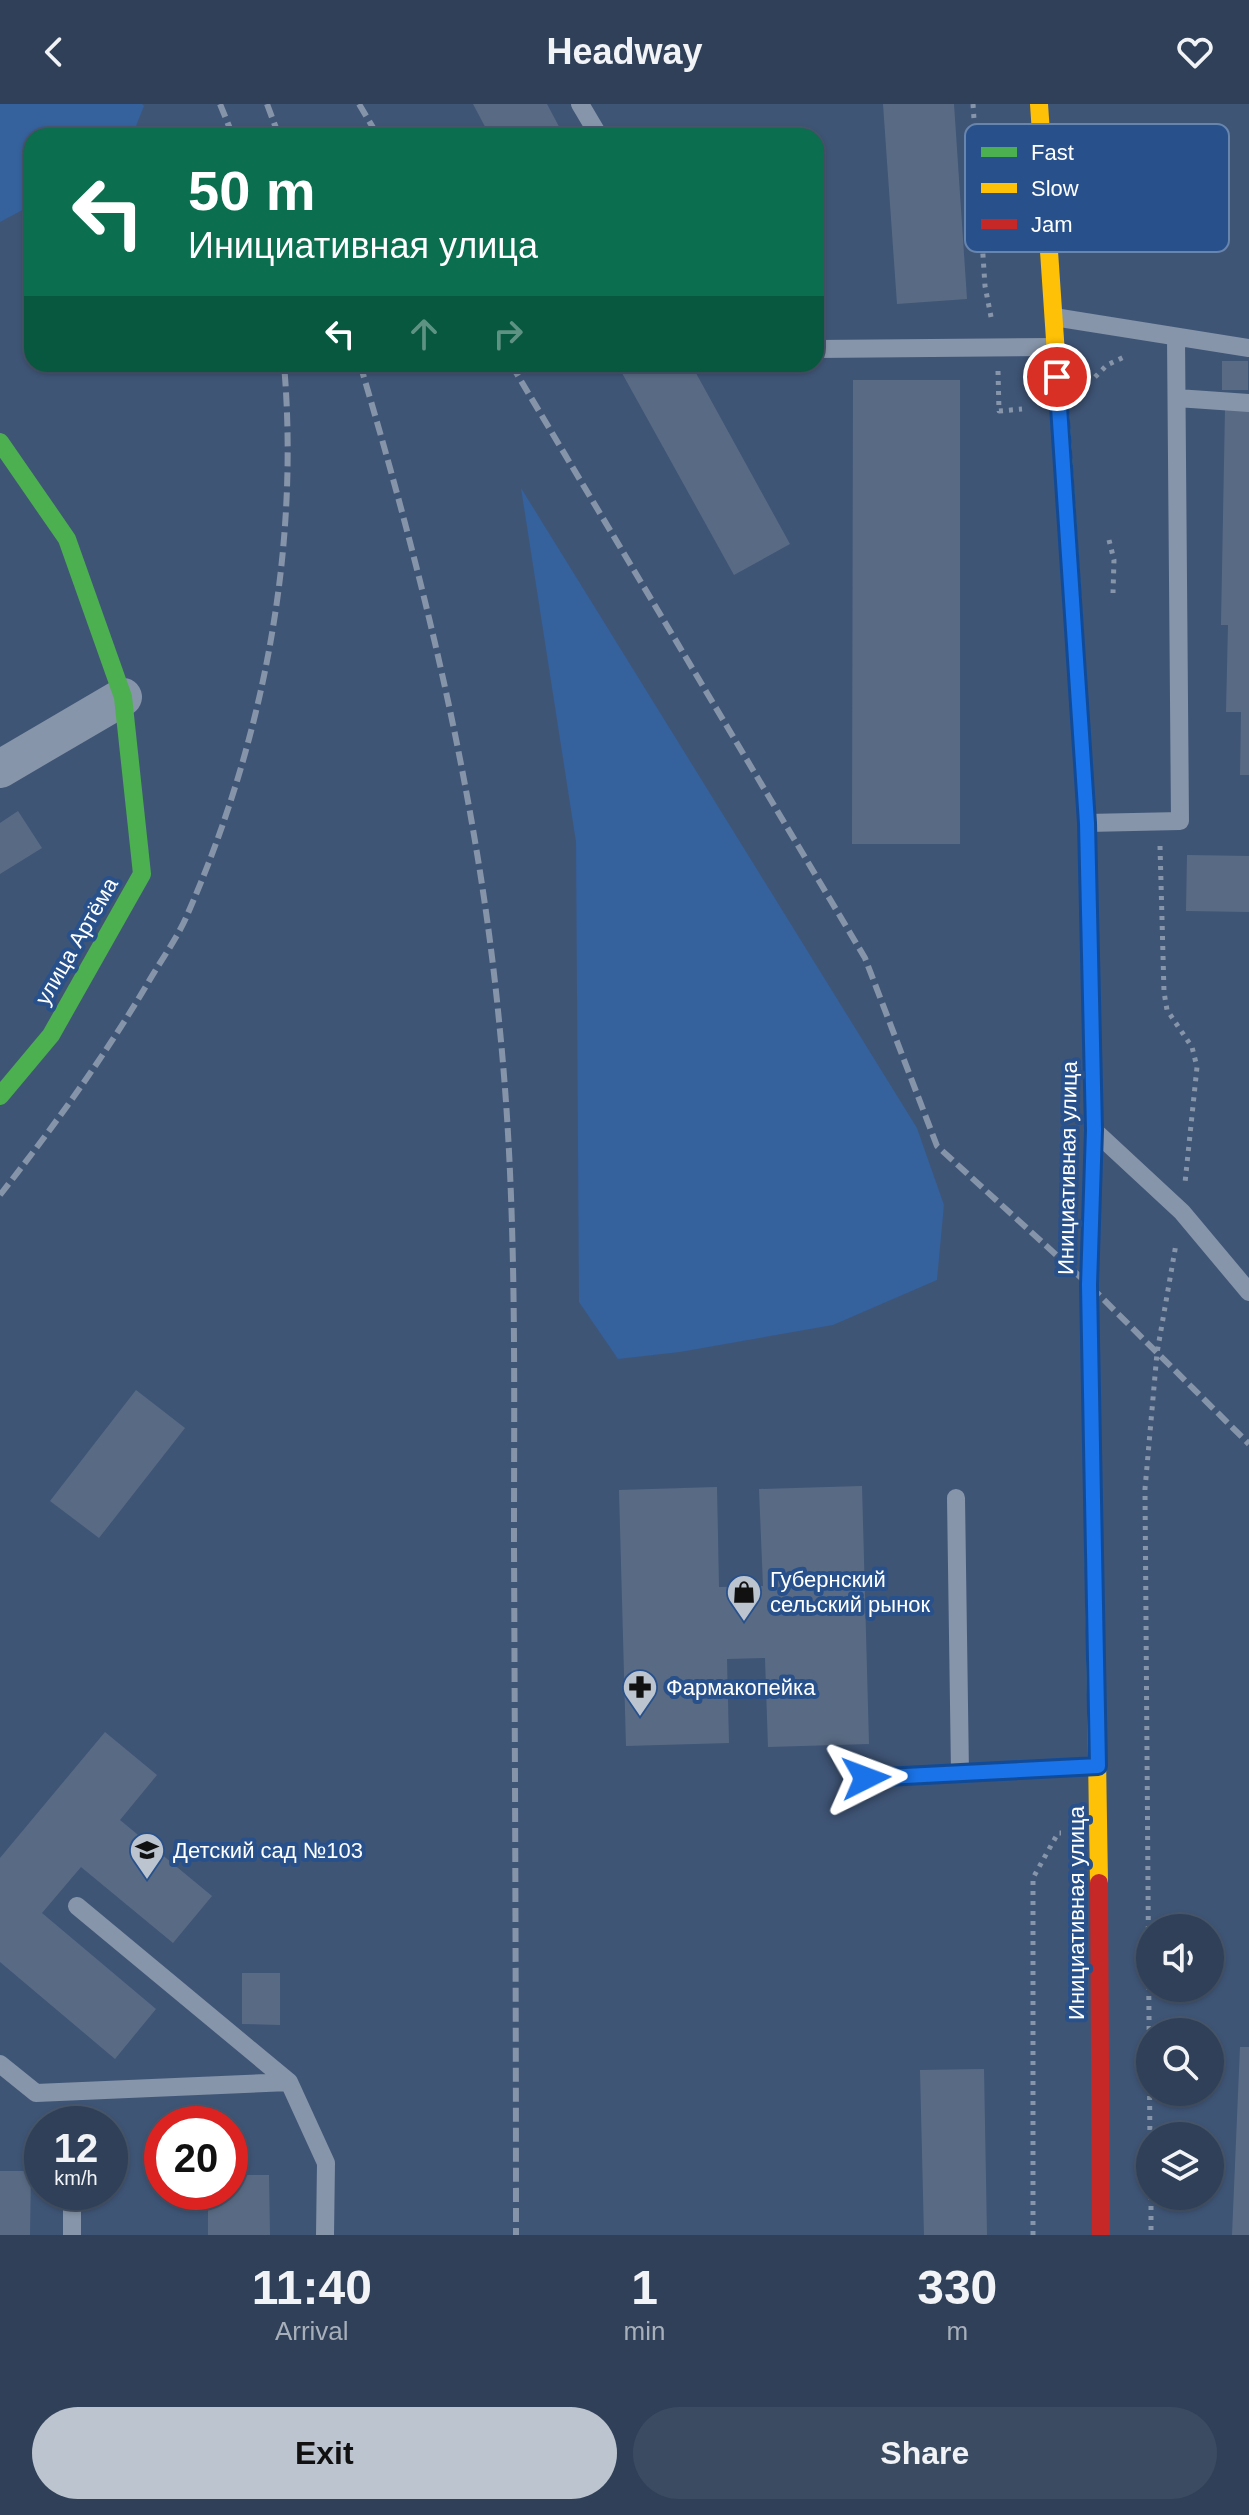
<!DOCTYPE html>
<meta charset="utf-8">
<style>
body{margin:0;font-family:Helvetica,sans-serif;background:#3b4b61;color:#f1f3f6;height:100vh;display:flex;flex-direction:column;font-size:30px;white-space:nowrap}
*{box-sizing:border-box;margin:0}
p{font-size:26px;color:#a7afba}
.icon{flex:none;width:44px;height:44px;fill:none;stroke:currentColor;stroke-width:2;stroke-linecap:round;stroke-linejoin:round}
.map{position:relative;height:2131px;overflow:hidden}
.details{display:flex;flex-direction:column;background:#2f4058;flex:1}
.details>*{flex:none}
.top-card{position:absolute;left:24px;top:24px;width:800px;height:244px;border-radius:24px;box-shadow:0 2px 6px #0004,0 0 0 2px #4a596e;background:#0b6e4f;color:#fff;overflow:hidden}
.buttons{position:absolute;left:1136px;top:1810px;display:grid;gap:16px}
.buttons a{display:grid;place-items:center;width:88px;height:88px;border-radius:50%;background:#2f4058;box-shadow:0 2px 6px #0004,0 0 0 2px #4a596e;font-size:40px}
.speed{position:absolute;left:24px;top:2002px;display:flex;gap:16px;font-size:40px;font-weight:700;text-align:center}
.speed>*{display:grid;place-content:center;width:104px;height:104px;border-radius:50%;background:#2f4058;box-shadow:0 2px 6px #0004,0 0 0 2px #4a596e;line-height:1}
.speed small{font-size:20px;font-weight:400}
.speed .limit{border:12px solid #d22;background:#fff;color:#111}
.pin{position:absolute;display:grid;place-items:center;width:68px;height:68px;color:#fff;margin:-34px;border:4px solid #fff;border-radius:50%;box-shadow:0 2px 8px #0007}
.me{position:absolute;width:88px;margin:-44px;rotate:87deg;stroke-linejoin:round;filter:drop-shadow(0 0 6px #0008)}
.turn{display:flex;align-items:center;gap:28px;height:168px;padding:0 32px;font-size:36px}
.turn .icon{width:104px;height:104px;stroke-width:2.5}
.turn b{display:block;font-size:56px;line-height:68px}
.lanes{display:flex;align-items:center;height:76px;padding:0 32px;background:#0003;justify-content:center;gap:40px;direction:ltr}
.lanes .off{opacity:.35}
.eta{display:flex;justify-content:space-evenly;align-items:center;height:136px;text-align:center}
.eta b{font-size:48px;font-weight:700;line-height:56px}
.cta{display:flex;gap:16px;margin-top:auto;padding:16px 32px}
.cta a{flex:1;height:92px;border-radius:48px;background:#bcc4cf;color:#111;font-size:32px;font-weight:700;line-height:92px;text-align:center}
.cta a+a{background:#3b4b61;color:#f1f3f6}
header{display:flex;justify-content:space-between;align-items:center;height:104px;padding:0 32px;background:#2f4058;font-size:36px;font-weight:700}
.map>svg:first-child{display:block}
</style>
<header><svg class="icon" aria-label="back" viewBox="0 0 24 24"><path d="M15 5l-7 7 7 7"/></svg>Headway<svg class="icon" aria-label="heart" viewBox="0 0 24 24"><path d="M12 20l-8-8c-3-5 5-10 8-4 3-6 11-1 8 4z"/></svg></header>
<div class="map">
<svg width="1249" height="2131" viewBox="0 0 1249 2131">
<rect width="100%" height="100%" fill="#3f5576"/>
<path fill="#35619d" d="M0,0H142L144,2L132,32H32V101L0,118Z
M521,384L917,1024L944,1101L937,1176L833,1221L680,1248L618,1255L579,1198L576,738Z"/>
<path fill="#596b84" d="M473,0H547L564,32H490Z
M883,0H954L967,195L897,200Z
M1222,257H1248V286H1222Z
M617,260H691L790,440L734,471Z
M853,276H960V740H852Z
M1225,305H1249V671H1240L1241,608H1226L1228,521H1221Z
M18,707L42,744L0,770V719Z
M1187,751L1249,752V808L1186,807Z
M136,1286L185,1324L99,1434L50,1397Z
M862,1382L869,1640L768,1643L765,1554L727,1555L729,1639L626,1642L619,1386L717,1383L719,1483L763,1482L759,1385Z
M105,1628L157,1671L120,1716L212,1792L173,1839L81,1763L42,1809L156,1905L115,1955L0,1858V1754Z
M242,1869H280V1921L242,1920Z
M1240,1943H1249V2131H1232Z
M984,1965L987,2131H924L920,1966Z
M0,2067H31L30,2131H0Z
M230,2071H269L270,2131H208V2088H230Z"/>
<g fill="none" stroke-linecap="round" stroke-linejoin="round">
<path stroke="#8695a9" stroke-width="5" stroke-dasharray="4 6" stroke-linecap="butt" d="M973,0L985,182L992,218
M998,267L999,307L1022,305
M1095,273L1107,261L1126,252
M1109,436L1114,456L1113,489
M1160,742L1164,888L1167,906L1192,943L1197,963L1185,1079
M1150,2046L1145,1385L1157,1249L1176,1140
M1151,2092V2131
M1033,2131V1774L1058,1729H1061"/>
<path stroke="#8695a9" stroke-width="18" d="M580,0L599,32
M1054,213L1249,244
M816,245L1055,243
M1177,294L1249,299
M1087,719L1180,717L1176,234
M1099,1031L1182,1108L1249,1188
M956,1394L960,1669L1098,1662
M866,1674L960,1669
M77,1802L289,1978L326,2059L325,2131
M0,1960L36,1989L289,1978
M72,2131V2088"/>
<path stroke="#8695a9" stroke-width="38" d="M0,665L123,593"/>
<path stroke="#4caf50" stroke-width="18" d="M0,338L67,435L123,593L142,770L51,931L0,992
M1064,368L1087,719L1094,1026L1089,1181L1093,1401"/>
<path stroke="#ffc107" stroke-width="18" d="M1039,0L1064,368
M1093,1401L1099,1779"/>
<path stroke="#c62828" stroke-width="18" d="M1099,1779L1101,2131"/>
<path stroke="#8694a9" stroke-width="6" stroke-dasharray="14 6" stroke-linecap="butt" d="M220,0L233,32
M267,0L279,32
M359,0L378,32
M360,260C425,478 479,700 500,927C517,1097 514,1268 514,1439C515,1670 516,1900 516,2131
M511,260L865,854L937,1042L1089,1181L1249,1340
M0,1091C55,1021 107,949 152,872C164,852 179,831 188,809C263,638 300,446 284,260"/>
</g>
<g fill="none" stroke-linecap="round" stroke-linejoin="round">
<g stroke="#114b97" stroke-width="20">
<path id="route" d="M866,1674L1098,1662L1089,1181L1094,1026L1087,719L1057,273"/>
</g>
<use href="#route" stroke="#1a73e8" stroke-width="14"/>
</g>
<defs>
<g id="shop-pin" transform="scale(1.8)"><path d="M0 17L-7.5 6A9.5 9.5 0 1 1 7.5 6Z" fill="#bcc4cf" stroke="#28518c"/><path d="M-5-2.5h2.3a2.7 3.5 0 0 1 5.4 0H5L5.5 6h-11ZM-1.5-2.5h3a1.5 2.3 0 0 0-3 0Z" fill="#111"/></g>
<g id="pharmacy-pin" transform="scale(1.8)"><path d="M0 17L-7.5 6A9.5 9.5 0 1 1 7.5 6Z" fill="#bcc4cf" stroke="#28518c"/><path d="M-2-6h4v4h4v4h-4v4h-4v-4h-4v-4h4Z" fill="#111"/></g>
<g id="school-pin" transform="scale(1.8)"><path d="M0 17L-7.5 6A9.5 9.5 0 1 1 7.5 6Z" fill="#bcc4cf" stroke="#28518c"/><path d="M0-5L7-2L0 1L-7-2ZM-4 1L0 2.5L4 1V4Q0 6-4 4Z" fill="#111"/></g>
</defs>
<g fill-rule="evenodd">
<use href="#shop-pin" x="744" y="1488"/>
<use href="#pharmacy-pin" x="640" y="1583"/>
<use href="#school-pin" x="147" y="1746"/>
</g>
<g text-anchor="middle" stroke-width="8" stroke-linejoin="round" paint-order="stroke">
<g font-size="22" fill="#fff" stroke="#28518c">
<text transform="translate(76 837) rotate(-60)" y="8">улица Артёма</text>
<text transform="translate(1067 1064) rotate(-89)" y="8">Инициативная улица</text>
<text transform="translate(1076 1809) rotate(-90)" y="8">Инициативная улица</text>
</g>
<g font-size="22" fill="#fff" stroke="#28518c" text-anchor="start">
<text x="770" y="1483">Губернский<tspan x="770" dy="25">сельский рынок</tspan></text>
<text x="666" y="1591">Фармакопейка</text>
<text x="173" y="1754">Детский сад №103</text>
</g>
</g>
<rect x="965" y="20" width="264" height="128" rx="12" fill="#28518c" stroke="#6885ae" stroke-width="2"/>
<rect x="981" y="43" width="36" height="10" fill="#4caf50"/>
<rect x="981" y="79" width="36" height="10" fill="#ffc107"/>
<rect x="981" y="115" width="36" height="10" fill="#c62828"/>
<g font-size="22" fill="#fff">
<text x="1031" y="56">Fast</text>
<text x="1031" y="92">Slow</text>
<text x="1031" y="128">Jam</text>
</g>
</svg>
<div class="buttons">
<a><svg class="icon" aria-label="sound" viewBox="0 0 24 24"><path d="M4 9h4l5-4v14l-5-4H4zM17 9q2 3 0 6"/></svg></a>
<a><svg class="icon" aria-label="search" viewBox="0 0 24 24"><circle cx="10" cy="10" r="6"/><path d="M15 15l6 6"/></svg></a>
<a><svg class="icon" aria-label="layers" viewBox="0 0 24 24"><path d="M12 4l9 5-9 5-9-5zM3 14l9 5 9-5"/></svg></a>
</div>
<div class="speed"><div>12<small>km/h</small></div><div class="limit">20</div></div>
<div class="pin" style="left:1057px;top:273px;background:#d93025"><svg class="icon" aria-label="arrive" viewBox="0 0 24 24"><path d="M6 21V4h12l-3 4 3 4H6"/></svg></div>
<svg class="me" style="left:866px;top:1674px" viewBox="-20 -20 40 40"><path d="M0-17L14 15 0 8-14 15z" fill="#1a73e8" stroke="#fff" stroke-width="4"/></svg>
<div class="top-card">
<div class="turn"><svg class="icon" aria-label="left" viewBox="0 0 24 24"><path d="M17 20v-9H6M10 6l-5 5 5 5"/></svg><div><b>50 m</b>Инициативная улица</div></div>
<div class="lanes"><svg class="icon" aria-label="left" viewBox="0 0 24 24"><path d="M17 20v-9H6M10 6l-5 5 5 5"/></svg><svg class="icon off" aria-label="ahead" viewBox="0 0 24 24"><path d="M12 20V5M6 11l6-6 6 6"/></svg><svg class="icon off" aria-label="right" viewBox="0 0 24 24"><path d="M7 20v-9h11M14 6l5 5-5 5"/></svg></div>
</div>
</div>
<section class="details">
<div class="eta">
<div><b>11:40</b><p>Arrival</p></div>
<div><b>1</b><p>min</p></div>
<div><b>330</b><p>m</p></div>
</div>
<div class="cta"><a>Exit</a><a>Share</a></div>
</section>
